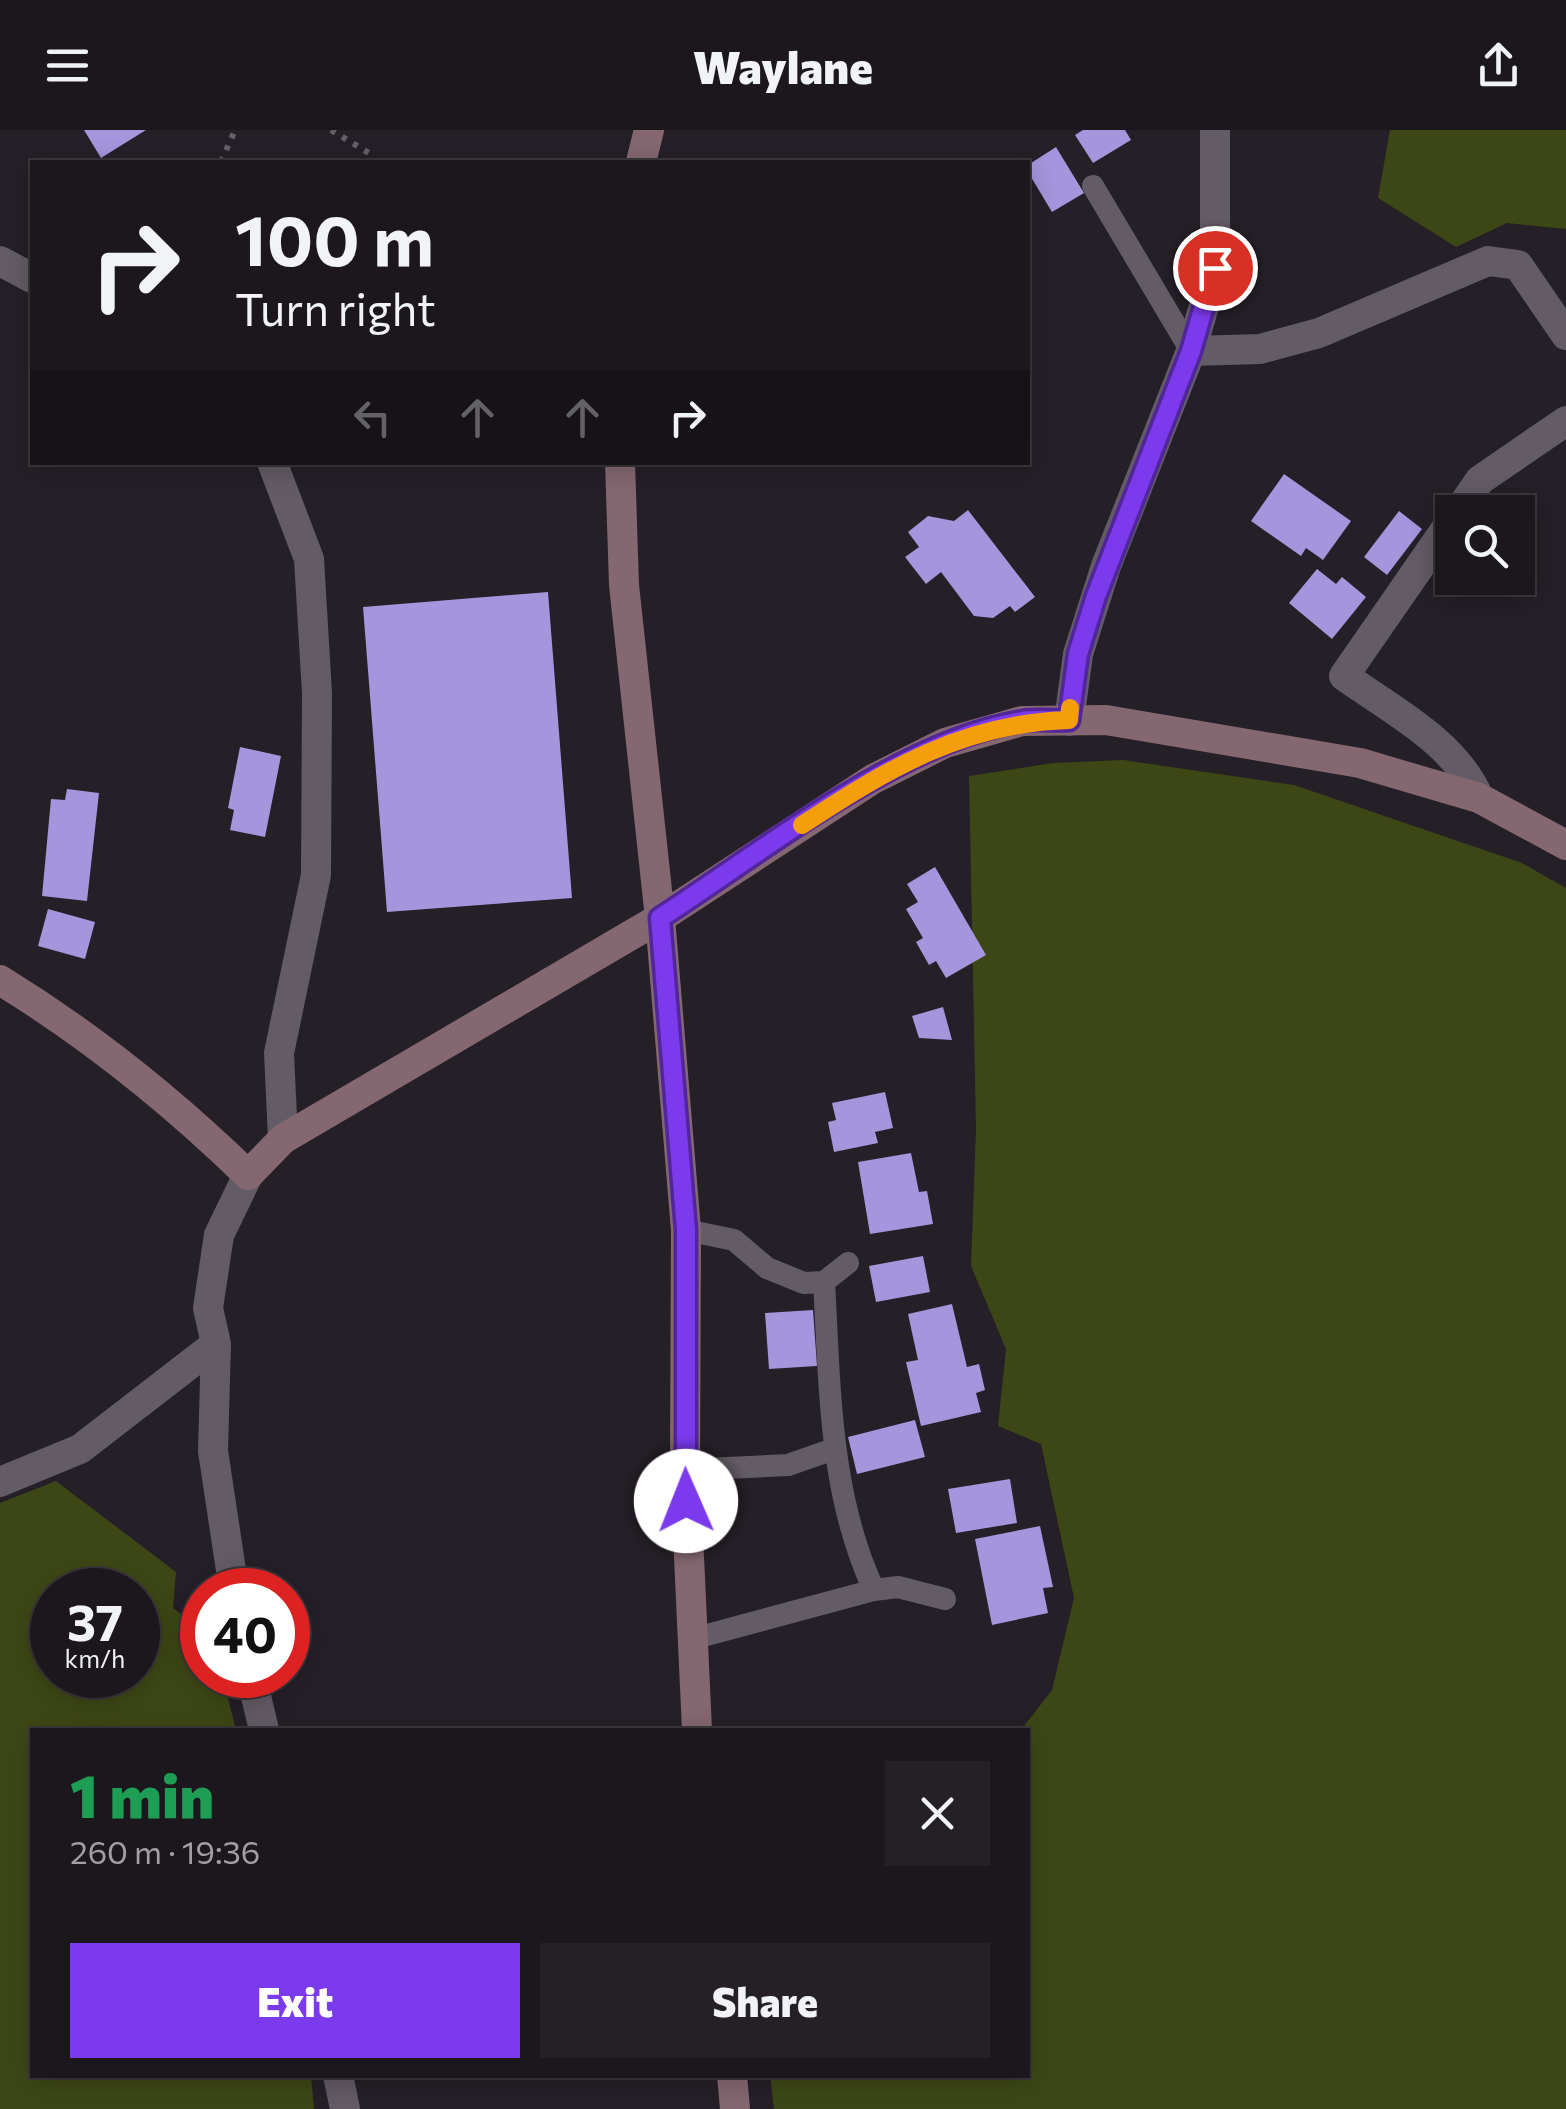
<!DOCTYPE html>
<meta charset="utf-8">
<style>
body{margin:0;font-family:Commissioner,sans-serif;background:#252026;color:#f1f3f6;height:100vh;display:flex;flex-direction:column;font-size:38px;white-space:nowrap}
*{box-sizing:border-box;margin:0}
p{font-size:32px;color:#a09fa4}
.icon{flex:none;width:55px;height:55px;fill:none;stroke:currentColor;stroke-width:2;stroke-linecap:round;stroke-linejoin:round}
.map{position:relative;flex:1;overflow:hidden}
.details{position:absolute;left:30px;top:1598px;width:1000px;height:350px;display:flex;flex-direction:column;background:#1c171d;border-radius:0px;box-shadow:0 5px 25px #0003,0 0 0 2px #3a363b}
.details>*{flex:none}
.hud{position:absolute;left:30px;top:30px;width:1000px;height:305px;border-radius:0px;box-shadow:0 5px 25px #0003,0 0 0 2px #3a363b;background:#1c171d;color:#f1f3f6;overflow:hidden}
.fabs{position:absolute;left:1435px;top:365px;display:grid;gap:20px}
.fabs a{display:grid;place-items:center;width:100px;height:100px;border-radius:0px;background:#1c171d;box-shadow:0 5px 25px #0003,0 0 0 2px #3a363b;font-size:50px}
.speed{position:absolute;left:30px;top:1438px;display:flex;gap:20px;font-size:50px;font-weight:700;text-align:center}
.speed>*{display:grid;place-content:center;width:130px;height:130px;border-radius:50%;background:#1c171d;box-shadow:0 5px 25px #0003,0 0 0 2px #3a363b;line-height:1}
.speed small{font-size:25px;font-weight:400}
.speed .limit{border:15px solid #d22;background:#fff;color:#111}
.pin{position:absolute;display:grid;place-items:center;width:85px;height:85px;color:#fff;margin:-42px;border:5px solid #fff;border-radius:50%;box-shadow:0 2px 10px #0007}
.me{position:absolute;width:110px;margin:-55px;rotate:359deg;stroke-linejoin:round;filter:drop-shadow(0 0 8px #0008)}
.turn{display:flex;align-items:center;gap:35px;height:210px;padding:0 40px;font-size:45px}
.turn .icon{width:130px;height:130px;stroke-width:2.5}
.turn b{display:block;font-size:70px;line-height:85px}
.lanes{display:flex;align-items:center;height:95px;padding:0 40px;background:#0003;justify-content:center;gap:50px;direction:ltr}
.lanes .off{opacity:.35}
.round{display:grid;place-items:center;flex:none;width:105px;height:105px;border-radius:0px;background:#252026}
.head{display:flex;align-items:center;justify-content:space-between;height:170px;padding:0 40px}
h1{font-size:60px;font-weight:800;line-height:75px;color:#1e9e55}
.action{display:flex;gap:20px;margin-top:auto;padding:20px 40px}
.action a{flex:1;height:115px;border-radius:0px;background:#7c3aed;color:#fff;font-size:40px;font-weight:800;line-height:115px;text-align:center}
.action a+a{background:#252026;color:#f1f3f6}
header{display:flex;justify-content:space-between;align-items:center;height:130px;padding:0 40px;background:#1c171d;font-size:45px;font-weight:800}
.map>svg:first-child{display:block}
</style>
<header><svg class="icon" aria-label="menu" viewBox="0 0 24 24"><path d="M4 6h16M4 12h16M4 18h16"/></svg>Waylane<svg class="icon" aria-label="share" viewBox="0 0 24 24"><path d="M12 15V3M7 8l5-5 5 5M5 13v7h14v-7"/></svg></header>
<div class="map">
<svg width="1566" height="1979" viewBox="0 0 1566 1979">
<rect width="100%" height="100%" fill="#251f27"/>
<path fill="#3d4715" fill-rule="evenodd" d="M1390,0H1566V99L1507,93L1456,117L1378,68Z
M1123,630L1294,655L1522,733L1566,758V1979H774L770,1945H1028V1600H1021L1052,1560L1074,1468L1041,1314L998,1296L1006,1219L971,1136L976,999L969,646L1053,633Z
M56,1351L176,1442L173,1478L202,1501V1545H222L236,1600H32V1945H311L314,1979H0V1373ZM138,1460V1545H52V1460Z"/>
<path fill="#a495dc" d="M84,0H146L101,28Z
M1083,0H1125L1131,10L1093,33L1075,5Z
M1056,17L1084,63L1052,82L1028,42V35Z
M1284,344L1351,391L1323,430L1306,418L1301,426L1251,391Z
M968,380L1035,467L1015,482L1010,476L993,488L974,486L941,442L926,454L905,427L919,417L908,402L928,386L954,391Z
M1399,381L1422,399L1387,445L1364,427Z
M1317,439L1336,454L1342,447L1366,467L1332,509L1289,473Z
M548,462L572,768L387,782L363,477Z
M240,617L281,626L265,707L230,700L234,680L228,678Z
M67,659L99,663L87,771L42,766L51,669L65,670Z
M935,737L986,825L946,848L936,831L929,835L916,812L923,808L906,779L918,772L907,754Z
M48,779L95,792L85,829L38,816Z
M943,877L952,910L919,908L912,886Z
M885,962L893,998L875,1002L878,1013L834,1022L828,992L836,990L832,973Z
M911,1023L919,1062L927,1061L933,1094L870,1104L858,1032Z
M923,1126L930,1162L876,1172L869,1136Z
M952,1174L967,1237L979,1234L985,1260L976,1263L981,1282L921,1296L906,1232L918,1230L908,1184Z
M813,1180L817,1236L769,1239L765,1183Z
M915,1290L925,1327L857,1344L848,1307Z
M1010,1349L1017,1393L956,1403L948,1359Z
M1040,1396L1053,1457L1043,1458L1048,1483L992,1495L975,1409Z"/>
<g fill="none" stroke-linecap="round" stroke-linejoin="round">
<path stroke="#645e66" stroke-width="6" stroke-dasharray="5 8" stroke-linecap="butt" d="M331,0L372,25
M221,32L235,0"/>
<path stroke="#635b65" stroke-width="22" d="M1093,56L1191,221
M686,1100L734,1110L767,1138L804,1153L824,1152L848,1133
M824,1152C830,1256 829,1364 874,1460L898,1457L945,1469
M685,1340L788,1335L834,1319
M692,1509L874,1460"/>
<path stroke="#635b65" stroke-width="30" d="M0,131L32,148
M1191,221L1260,219L1319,203L1488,131L1518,135L1566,205
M272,332L309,429L317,563L316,745L279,923L283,1009
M1458,382L1480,350L1566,291
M1452,390L1344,546C1392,580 1455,612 1479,668
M1069,591L1078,524L1106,436L1191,221L1215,138V0
M0,1352L80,1319L216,1214
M234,1460L213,1321L216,1214L208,1178L219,1105L248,1045
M251,1545L264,1600
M338,1945L345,1979"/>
<path stroke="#846771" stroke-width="30" d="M641,32L649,0
M620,332L624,455L660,788L686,1100L685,1340L697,1600
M0,850C91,906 172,971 248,1045L283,1009L660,788L873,649L945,613L1022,591L1106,590L1360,633L1479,668L1566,715
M732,1945L735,1979"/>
</g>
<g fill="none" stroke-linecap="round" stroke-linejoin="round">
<g stroke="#51269a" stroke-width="25">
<path id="route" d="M686,1371V1100L660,788C762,722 903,609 1023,591C1037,589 1054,591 1069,590L1078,524L1096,466L1191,221L1215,138"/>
</g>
<use href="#route" stroke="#7c3aed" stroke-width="18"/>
<path stroke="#f59e0b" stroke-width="18" d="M802,695C887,639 964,593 1069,590L1070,578"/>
</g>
</svg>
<div class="fabs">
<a><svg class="icon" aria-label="search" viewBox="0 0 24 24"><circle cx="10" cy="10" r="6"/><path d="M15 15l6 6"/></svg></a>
</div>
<div class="speed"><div>37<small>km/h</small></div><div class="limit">40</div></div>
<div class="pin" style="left:1215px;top:138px;background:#d93025"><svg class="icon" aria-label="arrive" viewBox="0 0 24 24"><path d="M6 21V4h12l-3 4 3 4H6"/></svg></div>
<svg class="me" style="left:686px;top:1371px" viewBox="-20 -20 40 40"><circle r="19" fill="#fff"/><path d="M0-13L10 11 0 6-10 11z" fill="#7c3aed"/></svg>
<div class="hud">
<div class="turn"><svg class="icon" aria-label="right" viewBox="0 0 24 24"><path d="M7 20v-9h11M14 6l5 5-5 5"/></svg><div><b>100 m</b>Turn right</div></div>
<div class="lanes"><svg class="icon off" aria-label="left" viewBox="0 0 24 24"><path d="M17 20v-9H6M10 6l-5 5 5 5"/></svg><svg class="icon off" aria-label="ahead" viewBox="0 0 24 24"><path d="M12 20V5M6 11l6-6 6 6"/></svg><svg class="icon off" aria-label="ahead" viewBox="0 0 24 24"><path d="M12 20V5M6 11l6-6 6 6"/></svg><svg class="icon" aria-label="right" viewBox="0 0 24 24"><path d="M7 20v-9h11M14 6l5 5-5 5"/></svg></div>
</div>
<section class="details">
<div class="head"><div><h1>1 min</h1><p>260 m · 19:36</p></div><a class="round"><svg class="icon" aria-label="close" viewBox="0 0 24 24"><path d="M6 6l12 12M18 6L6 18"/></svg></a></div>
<div class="action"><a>Exit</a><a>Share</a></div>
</section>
</div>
